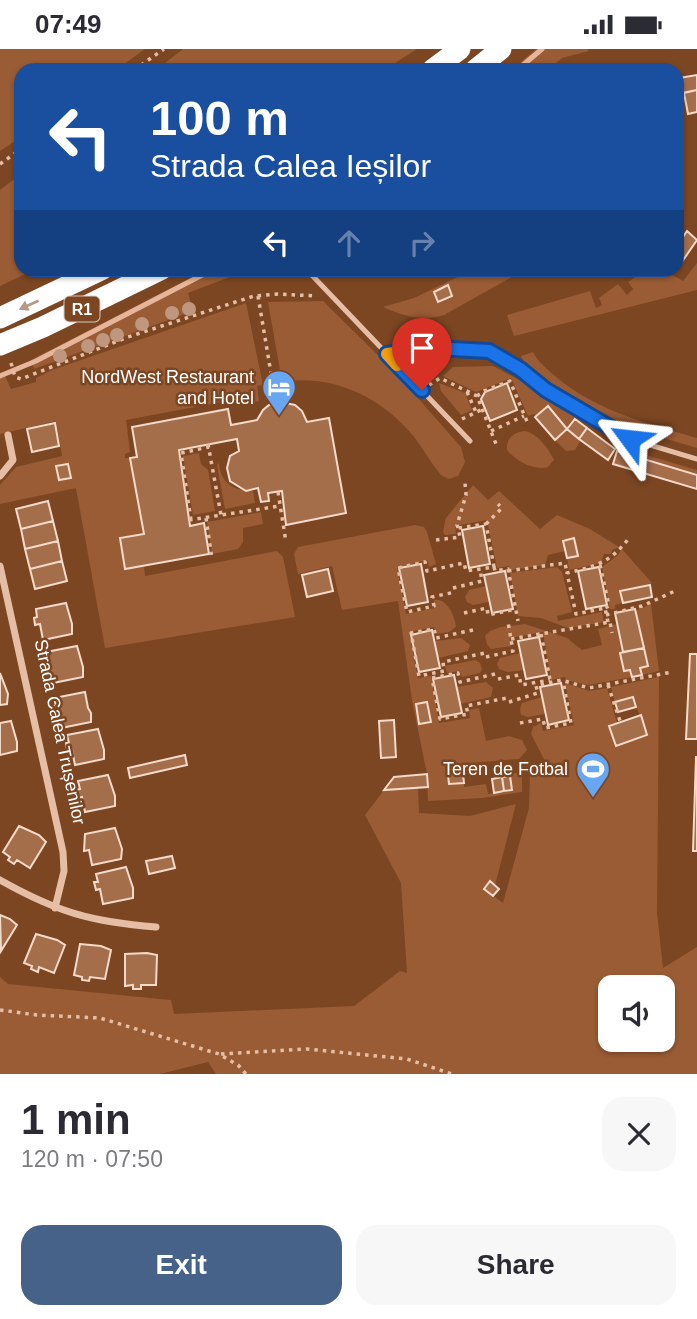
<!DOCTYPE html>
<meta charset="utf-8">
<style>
body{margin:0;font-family:Helvetica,sans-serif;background:#f7f7f7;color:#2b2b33;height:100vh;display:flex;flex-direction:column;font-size:26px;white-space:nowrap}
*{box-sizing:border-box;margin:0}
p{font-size:23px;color:#7c7c81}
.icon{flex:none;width:38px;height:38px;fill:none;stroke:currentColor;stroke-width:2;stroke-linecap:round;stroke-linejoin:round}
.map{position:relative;height:1025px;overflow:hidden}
.sheet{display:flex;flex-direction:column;background:#fff;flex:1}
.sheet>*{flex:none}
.banner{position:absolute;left:14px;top:14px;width:670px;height:214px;border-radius:21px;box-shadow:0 2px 5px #0004;background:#1a4fa0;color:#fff;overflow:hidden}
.tools{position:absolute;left:598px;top:926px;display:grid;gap:14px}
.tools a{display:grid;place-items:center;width:77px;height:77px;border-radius:14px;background:#fff;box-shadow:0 2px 5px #0004;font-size:35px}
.pin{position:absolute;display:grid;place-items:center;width:60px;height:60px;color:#fff;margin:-72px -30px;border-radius:50% 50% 50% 0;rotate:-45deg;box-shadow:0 0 7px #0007}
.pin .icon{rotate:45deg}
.me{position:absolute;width:77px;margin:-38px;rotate:300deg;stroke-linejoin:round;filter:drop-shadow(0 0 5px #0008)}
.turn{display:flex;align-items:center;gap:24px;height:147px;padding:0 21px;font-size:32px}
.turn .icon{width:91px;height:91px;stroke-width:2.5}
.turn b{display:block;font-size:49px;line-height:60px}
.lanes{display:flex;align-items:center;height:66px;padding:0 21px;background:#0003;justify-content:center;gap:35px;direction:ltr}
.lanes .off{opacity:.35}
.round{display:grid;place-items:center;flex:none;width:74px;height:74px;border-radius:21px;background:#f7f7f7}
.headline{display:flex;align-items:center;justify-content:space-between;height:119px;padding:0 21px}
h1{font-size:42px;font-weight:700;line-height:52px}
.primary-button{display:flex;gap:14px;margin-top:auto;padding:14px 21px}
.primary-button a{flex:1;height:80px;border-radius:21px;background:#466288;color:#fff;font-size:28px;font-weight:700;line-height:80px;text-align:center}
.primary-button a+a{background:#f7f7f7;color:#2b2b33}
.status{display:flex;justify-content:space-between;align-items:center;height:49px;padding:0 35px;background:#fff;direction:ltr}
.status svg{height:19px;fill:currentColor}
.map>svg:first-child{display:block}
</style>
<div class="status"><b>07:49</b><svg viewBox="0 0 49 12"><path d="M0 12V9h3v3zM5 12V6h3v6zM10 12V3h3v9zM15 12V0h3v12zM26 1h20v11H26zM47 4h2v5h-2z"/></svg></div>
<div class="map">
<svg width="697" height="1025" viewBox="0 0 697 1025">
<rect width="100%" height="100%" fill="#7c4622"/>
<path fill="#9a5c35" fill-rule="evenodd" d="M0,0H145L116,21H21V88L0,102Z
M183,0H417L384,21H156Z
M536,0H587L589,2L562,9L547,21H512Z
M21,125V220L34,221L0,237V141Z
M697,214V241L514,287L507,266L590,242L596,259L602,256L599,249L618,235L627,246L633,240L628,233C653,216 658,218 683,232Z
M206,221H248L188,244L193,262L34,320L31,311Z
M472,221H524L444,266C423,273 403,267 383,258L414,249Z
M323,252L394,322L461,398L465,413L458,427L449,430L441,426C429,412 421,395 409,382C377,346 330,325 282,333L268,253Z
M246,254L263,336L257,337L259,352L237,357L232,351L126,371L130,403L125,405V409H130L144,485L125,520L144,517L145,527L277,502L283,508L295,568L105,599L76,439L0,455V436L16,418L62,407L56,372L0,385V323L2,328L5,327L11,340L36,333V329L52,321Z
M533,303C538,313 546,319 555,327C596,362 646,374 697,389V399L619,376L584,358L527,319L521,307Z
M493,317L529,336L576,369L567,380L581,391L575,401L566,402L555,391L566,380L533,365L528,367L511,329L476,343L443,327L453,318Z
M439,334L465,344L472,361L461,366L441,342Z
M525,382C538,385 548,399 554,411L548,418C534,422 516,412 507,401C506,389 514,383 525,382Z
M629,401L697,421V426L617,402Z
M199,404L201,415L208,421L215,462L193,466L183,407Z
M219,414C220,434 234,442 253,442L255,454L225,460L217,416Z
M473,436L488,451L499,442L540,480L557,466L590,480L619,498L612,501L611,505H604L601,514L569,521L567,509L578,506L574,489L563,492L565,502L548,506L545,516L510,521L509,517L497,519L487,471L455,477L456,485L445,486L443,483L446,469Z
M261,463L263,475L243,479V493L238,500L212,505L207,473Z
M415,476L424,478L427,483L436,515L429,518L427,511L397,519L406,565L435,559L434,551C447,549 455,567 456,578L449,583L436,585L434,578L409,583L418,629L431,627L439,674L470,669L469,661L479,659L486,692L509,687L522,691L527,701L519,710L456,715V726H448L449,734H464V738L486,735L488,745L512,741L509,725L522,723V743L482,749L428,752L427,725L412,651L398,552L342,561L332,517L298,525L294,505L298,498Z
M622,500L652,534L621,542L623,554L615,556V560H610L602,518L617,507Z
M557,518L562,523L572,563L557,567L558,572L602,563L604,573L568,579L541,569L518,567L510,524Z
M486,537L489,553L473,556L467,553L465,548L469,541Z
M651,555L659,622L642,626L640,619L648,617L636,562Z
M525,575L567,589L582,601L602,596L598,580L617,575L624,622L630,621L632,628L588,636L566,631L565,628L551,631L543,583L510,589L511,597L491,600L487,595L485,587L490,582L501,578Z
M461,589L470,596L468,602L438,609L435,592Z
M521,604L524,621L507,623L499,620L497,615L500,609Z
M475,611L480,614L482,620L480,624L462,628L460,622L447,624L445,617Z
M659,628L657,864L663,919L697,898V1025H216L208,1013L160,1025H0V928L8,935L171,951L174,965L354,957L400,922L407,924L401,834L365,766L384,741L418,738L419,764L470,767L516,755L495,836L484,840L503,854L529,759L530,723L537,722L539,726L549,720L531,685L533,678L541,674L543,682L574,676L565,634L589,642L607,639L617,674L609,677L616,697L647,687L633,648L615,653L611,638ZM611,938H663V990H611Z
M486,633L493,639L491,648L460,655L457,638Z
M542,648L545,665L528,668L521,666L520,660L522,654Z"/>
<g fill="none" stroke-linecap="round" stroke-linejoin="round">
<path stroke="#e7b69a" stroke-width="5" d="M517,21L542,0
M0,327L36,312L214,220"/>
</g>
<path fill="#a56e4b" stroke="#f4dac9" stroke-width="2" d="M697,26V41L682,44L679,29Z
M697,41V63L688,65L684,44Z
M687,182L697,191L677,220V197Z
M448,236L452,247L438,253L434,243Z
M507,334L517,361L490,372L481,350L485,343Z
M280,353L295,356L302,362L307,373L329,369L346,464L286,476L282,442L268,444L269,452L261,453L258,439L246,442L230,432L227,419L230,407L239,402L237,390L179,401L190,477L204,474L209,505L125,520L120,489L144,485L130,409L137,408L132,378L228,360L231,376L257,371L263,361L269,356Z
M548,357L567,380L555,391L535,368Z
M575,370L587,379L579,390L567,380Z
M55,374L59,397L32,403L27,380Z
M587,379L615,400L608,411L579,390Z
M617,402L697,426V440L613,415Z
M68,415L71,429L59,431L56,417Z
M48,452L53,472L21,480L16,460Z
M53,472L58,492L25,500L21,480Z
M483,477L490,515L469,519L462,481Z
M574,489L578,507L567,509L563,492Z
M58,492L62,512L30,520L25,500Z
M62,512L67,532L35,540L30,520Z
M421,515L428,553L407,557L399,519Z
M599,518L607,556L586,560L578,522Z
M328,520L333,542L307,548L302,526Z
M505,522L513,560L492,564L484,526Z
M650,536L652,548L623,554L620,542Z
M66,554L72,575V585L43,591L40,575L35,576L34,569L37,568L36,560Z
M635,560L644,599L623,603L615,564Z
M432,581L440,619L419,623L411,586Z
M539,588L547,626L526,630L518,592Z
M77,597L83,618V628L53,634L50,618L46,619L44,612L48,611L46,603Z
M644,599L648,617L640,619L642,626L632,628L630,621L624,622L620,604Z
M690,605H697V690H686Z
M0,624L8,645L7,655L0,656Z
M454,626L462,664L441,668L433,630Z
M561,634L569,671L548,676L540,638Z
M85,643L88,659L91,664V673L61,679L58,664L54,665L52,657H56L54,649Z
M633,648L636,658L618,663L615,653Z
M427,653L431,673L419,675L416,655Z
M641,666L647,686L616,697L609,677Z
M394,671L396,708L381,709L379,672Z
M11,672L17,693V702L0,706V674Z
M98,680L104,701V710L75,716L72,701L67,702L66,694H69L67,686Z
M185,706L187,716L130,729L128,719Z
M696,708H697V802H693Z
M427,725L428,738L384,741L394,728Z
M463,725L464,734L449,735L448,726Z
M108,726L115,747V757L85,763L82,748L78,749L76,741L80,740L78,732Z
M510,727L512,741L504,742L502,728Z
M502,728L504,742L494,744L492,730Z
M19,777L39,786L46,793L30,819L17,811L14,815L8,811L10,808L3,803Z
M115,779L122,800L121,810L92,816L89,801L84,802L85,785Z
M172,807L175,819L149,825L146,812Z
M126,818L133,839V849L103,855L100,840L96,841L94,833H98L96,825Z
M490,832L499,840L493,847L484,840Z
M0,866L10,870L17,876L1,902Z
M36,885L57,891L65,896L54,924L39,918L38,923L31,920L32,917L24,914Z
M80,895L101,897L111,901L105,930L90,928L89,932L82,931V928L74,926Z
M147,904L157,906L156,936H141V940H133V936L125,937V905Z"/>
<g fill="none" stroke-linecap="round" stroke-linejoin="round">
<path stroke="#e6bea6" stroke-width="3.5" stroke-dasharray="3.5 5" stroke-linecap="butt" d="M134,21L164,0
M0,115L21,100
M258,247L276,354
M11,314L15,328L21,330L128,288L254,247L278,245L316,247
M429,336L440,329L477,347L496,395
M467,343L476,363
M477,347L484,342L510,332L528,375
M462,370L483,360
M491,382L524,367
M208,395L221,466
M278,443L286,493
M206,469L212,510
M189,471L280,457
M191,471L181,404L209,398
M486,475L502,459L498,455
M458,479L457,476L466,446L465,434
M436,491L460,488L458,479L486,475L494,518L466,522L464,514L427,522L425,513L398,519L407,563L434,557L432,548L455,543
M600,516L609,557L605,559
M494,518L495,522L508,520L518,572
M508,522L565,514L567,524
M453,539L482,532L480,520
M464,564L487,559L488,566L516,560
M606,566L642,557L675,542
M608,573L605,559L576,565L567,524C596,517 610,514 629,489
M473,581L436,589L434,580L411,584L419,627L444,622L443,613L485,604
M541,585L550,631
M511,590L610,573L612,584
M486,608L513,602L508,573
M495,625L460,633L458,624L432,629L440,670L468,665L466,657L507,649
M498,630L519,626L521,636L550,631
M608,636L620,672
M509,653L538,644L536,637L561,631L589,639L672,623
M520,674L543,670L545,679L571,674L563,632
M0,961L37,966L100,969L219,1005L238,1016L246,1025
M221,1005L307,1000L407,1010L452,1025"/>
<path stroke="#e6bea6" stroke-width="5" d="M306,220L470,392
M387,305L434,299L489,302L520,320L546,341L630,390L697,410"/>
<path stroke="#e6bea6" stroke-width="7" d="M0,427L13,411L8,386
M0,517L63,803L64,822L55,859
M0,831C57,863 91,873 156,878"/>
<path stroke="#fff" stroke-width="21" d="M432,21L460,0
M475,21L501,0
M0,269L103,220
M0,296L43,278L162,220"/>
</g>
<g fill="#be977e">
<circle cx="189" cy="260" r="7"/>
<circle cx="172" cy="264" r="7"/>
<circle cx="142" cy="275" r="7"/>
<circle cx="117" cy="286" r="7"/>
<circle cx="103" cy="291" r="7"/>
<circle cx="88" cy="297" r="7"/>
<circle cx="60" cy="307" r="7"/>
</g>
<defs><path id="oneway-solid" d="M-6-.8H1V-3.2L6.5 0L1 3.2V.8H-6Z" transform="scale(1.75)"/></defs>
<use fill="#b79985" href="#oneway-solid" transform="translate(29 256) rotate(156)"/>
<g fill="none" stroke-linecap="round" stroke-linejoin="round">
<g stroke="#114b97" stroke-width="18">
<path id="route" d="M422,341L387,305L434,299L489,302L520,320L546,341L630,390"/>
</g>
<use href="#route" stroke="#1a73e8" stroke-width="12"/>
<path stroke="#f59e0b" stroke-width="12" d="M397,316L387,305L435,299"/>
</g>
<defs>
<g id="hotel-pin" transform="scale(1.75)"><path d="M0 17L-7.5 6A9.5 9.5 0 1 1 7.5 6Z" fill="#68a6f1" stroke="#7c4622"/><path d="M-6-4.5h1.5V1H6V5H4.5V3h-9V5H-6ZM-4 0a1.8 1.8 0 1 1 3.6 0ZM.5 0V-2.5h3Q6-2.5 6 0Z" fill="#fff"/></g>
<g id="stadium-pin" transform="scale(1.75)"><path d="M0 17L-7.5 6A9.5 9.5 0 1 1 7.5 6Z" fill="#68a6f1" stroke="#7c4622"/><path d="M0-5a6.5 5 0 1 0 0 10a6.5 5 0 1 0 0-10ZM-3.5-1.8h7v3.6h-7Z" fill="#fff"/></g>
</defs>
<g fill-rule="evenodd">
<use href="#hotel-pin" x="279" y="338"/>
<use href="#stadium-pin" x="593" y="720"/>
</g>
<g text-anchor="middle" stroke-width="5" stroke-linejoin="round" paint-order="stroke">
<rect fill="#7c4622" stroke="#d8c8bd" stroke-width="2" x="64.5" y="247.5" width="35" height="25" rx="5"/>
<g font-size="16" font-weight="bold" fill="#fff">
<text x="82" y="266">R1</text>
</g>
<g font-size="18" fill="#fff" stroke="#7c4622" text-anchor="end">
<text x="254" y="334">NordWest Restaurant<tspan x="254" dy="21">and Hotel</tspan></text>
<text x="568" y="726">Teren de Fotbal</text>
</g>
<g font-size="18" fill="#fff" stroke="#7c4622">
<text transform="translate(60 683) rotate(78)" y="6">Strada Calea Trușenilor</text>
</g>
</g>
</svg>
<div class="tools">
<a><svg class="icon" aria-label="sound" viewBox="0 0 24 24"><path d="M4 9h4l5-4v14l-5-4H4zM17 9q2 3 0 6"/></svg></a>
</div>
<div class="pin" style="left:422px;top:341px;background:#d93025"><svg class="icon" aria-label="arrive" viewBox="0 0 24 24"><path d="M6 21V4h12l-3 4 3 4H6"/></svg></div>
<svg class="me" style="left:630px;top:390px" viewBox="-20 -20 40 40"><path d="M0-17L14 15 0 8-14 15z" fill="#1a73e8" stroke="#fff" stroke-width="4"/></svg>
<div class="banner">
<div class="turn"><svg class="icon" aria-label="left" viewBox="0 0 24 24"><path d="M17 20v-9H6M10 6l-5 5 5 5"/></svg><div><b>100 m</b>Strada Calea Ieșilor</div></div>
<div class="lanes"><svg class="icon" aria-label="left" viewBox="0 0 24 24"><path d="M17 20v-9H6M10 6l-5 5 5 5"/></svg><svg class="icon off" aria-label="ahead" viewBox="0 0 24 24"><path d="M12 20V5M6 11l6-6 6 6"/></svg><svg class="icon off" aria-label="right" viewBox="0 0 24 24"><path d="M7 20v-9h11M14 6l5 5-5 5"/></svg></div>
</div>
</div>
<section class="sheet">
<div class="headline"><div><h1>1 min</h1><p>120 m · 07:50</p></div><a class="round"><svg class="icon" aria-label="close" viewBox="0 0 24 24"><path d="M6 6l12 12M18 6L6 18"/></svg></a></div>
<div class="primary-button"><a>Exit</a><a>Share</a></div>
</section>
